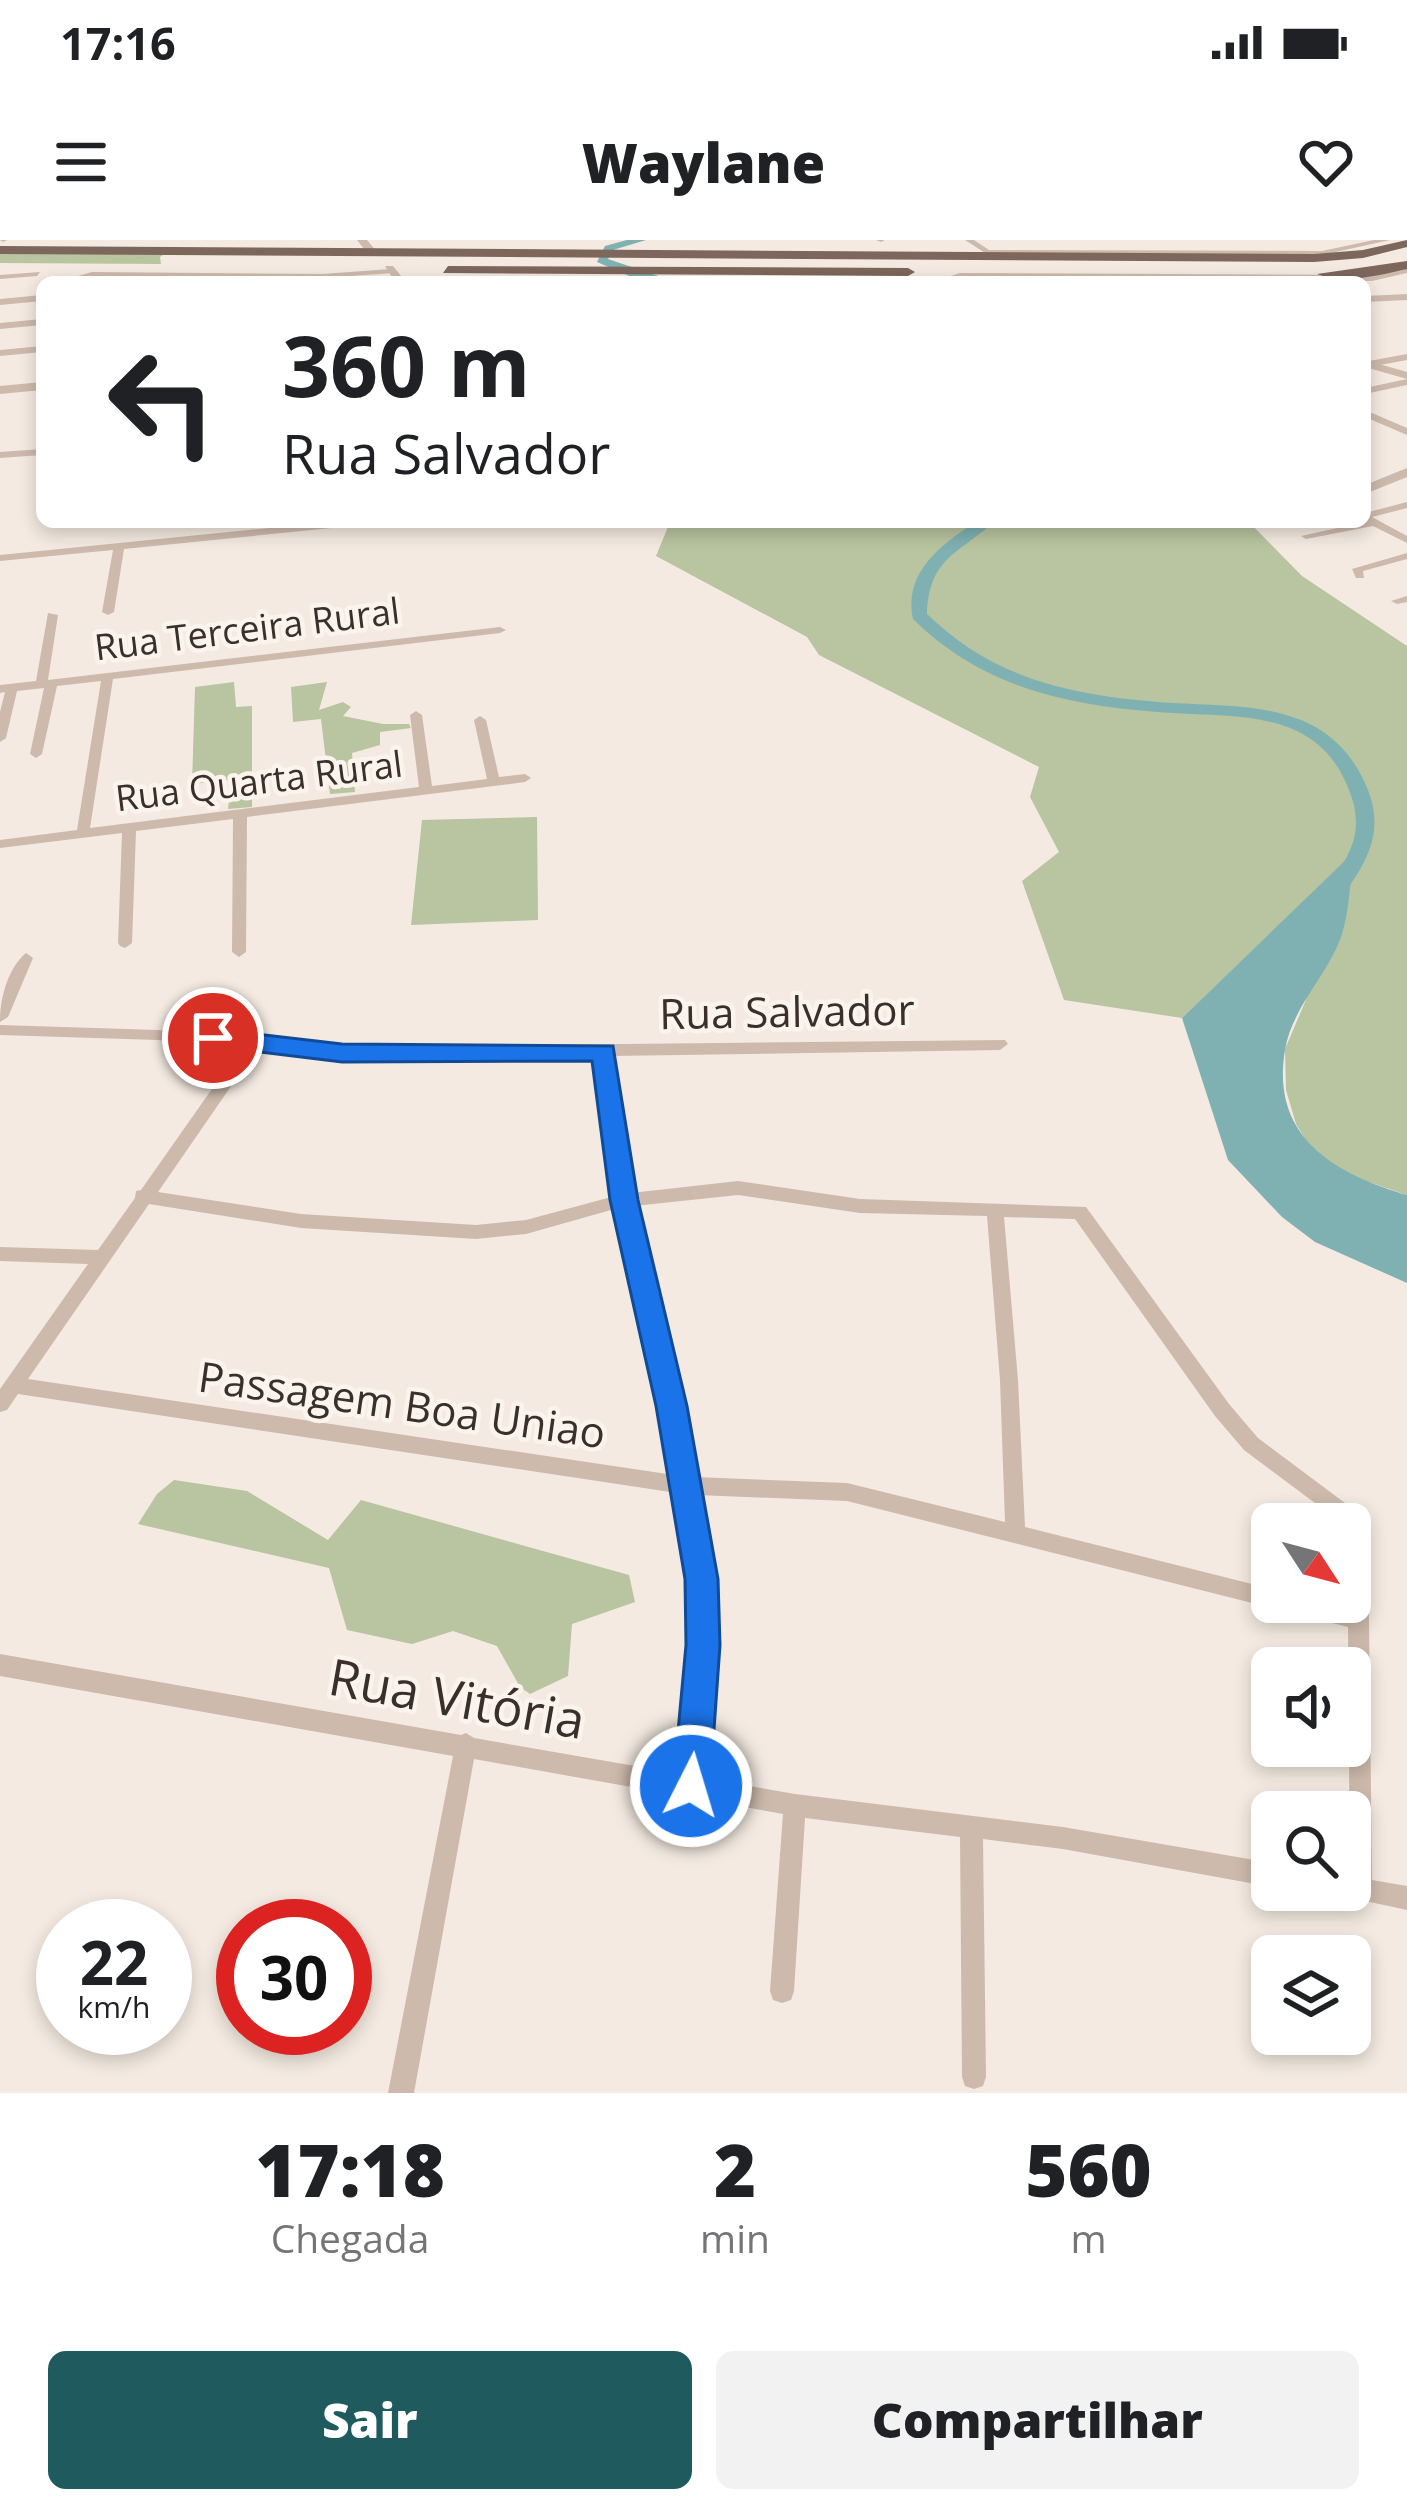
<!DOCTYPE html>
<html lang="pt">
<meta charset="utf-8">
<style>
body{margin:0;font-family:"Open Sans",sans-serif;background:#f2f2f2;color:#202124;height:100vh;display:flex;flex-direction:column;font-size:45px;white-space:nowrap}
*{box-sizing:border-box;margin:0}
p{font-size:39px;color:#757577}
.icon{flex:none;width:66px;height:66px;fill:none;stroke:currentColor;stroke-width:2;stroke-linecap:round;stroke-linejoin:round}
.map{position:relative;height:1853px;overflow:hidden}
.side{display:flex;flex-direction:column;background:#fff;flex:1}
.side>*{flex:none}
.hud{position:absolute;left:36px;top:36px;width:1335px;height:252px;border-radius:18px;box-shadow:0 6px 18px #0003;background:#fff;color:#202124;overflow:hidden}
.needle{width:78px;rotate:126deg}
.buttons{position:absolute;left:1251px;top:1263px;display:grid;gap:24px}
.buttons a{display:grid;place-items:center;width:120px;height:120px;border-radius:18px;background:#fff;box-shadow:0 6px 18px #0003;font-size:60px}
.speed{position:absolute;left:36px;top:1659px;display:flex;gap:24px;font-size:60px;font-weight:700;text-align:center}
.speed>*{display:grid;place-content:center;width:156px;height:156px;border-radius:50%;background:#fff;box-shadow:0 6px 18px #0003;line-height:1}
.speed small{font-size:30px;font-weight:400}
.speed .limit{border:18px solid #d22;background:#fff;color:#111}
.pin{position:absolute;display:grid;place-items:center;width:102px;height:102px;color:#fff;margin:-51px;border:6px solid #fff;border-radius:50%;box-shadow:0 3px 12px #0007}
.me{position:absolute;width:132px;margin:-66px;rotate:5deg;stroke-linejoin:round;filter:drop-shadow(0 0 9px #0008)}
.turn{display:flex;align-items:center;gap:42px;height:252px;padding:0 48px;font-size:54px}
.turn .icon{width:156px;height:156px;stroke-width:2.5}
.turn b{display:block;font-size:84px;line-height:102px}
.eta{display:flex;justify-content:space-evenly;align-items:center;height:204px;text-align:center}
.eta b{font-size:72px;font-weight:800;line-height:84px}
.cta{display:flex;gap:24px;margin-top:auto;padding:24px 48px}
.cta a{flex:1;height:138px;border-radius:18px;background:#1f5b5e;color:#fff;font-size:48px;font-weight:800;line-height:138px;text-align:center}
.cta a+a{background:#f2f2f2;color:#202124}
.status{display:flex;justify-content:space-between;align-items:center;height:84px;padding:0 60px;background:#fff;direction:ltr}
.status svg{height:33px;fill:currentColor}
header{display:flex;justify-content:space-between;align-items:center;height:156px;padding:0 48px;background:#fff;font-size:54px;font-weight:800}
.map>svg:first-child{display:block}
</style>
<div class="status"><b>17:16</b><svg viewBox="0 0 49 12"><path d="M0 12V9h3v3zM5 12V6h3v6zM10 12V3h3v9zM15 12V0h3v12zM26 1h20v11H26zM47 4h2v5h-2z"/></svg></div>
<header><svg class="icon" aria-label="menu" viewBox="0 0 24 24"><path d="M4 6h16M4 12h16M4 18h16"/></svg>Waylane<svg class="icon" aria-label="heart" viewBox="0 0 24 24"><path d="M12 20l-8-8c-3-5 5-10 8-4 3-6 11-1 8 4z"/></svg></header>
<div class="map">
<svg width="1407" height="1853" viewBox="0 0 1407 1853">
<rect width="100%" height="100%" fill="#f4eae1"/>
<path fill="#b9c4a0" d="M0,11L167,12L160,17L161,24L0,23Z
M670,282H1249L1302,336L1407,406V955L1342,933L1311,909L1296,884L1286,850L1285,809L1308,755L1354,613L1182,778L1064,760L1022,641L1059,612L1030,557L1039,527L819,415L807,397L656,316Z
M234,442L236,467L252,466V567L228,569L231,543L223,538L192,545L195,447Z
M327,442L319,470L343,462L351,467L343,476L383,484H409L411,488L380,492V505L352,513L355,552L330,554L321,479L293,482L291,447Z
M537,577L538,680L411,685L422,580Z
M174,1240L247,1251L328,1300L361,1260L629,1335L635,1362L572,1384L568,1436L530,1454L520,1447L497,1406L453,1391L412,1404L347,1390L329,1328L138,1284L157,1254Z"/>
<path fill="#7fb1b2" d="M1354,612C1350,638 1350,668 1342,694C1329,734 1292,767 1285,810C1270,898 1336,934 1407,955V1043L1315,1002L1282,977L1228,920L1182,778Z"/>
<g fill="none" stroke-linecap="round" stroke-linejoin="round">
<path fill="#7fb1b2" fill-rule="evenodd" d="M627,0H646L613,10L608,19L676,42L641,41L597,22L605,6Z
M976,282H994C958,314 929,318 927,374C968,414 1016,438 1072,450C1105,457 1139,461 1173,463C1248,467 1327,462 1364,541C1387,588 1369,620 1340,659H1326L1323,654C1349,615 1368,594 1347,545C1316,471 1242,477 1174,473C1137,471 1100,467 1065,459C1005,445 957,422 913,379C903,333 941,304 976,282Z"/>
<path fill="#cdbaac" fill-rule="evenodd" d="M0,0H7L3,2Z
M876,0H885L881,2Z
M965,0H974L989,10L1322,11L1374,0H1390L1322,15L996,14L993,18Z
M390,29L393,33L323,38L92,36L84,38L85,42H77L75,37L92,32L323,34Z
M40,32L37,36L0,39V35Z
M1086,34L1089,38L1063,42L1064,40Z
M1407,54V60L1365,62V56Z
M42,55V61L0,65V59Z
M42,79V85L0,89V83Z
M42,106V112L0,116V110Z
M1407,114V120L1369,127L1365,125L1369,121Z
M1407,139V145L1365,154V148Z
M1365,170L1407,188V195L1365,177Z
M42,209V215L0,218V212Z
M1407,262V268L1372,277L1407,296V303L1373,286L1306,299L1301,296L1365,282V273Z
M329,282H366L361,285L124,309L114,372L108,375L102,372L113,310L0,321V315Z
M1407,313V319L1363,331L1364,338H1356L1352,329Z
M1407,356V362L1397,364L1391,361Z
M48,373L58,375L48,440L500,387L506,390L500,393L113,439L90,588L419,547L410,475L416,471L422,475L432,546L487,539L474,480L480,476L486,480L499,537L525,534L531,538L525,542L247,577L246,712L239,717L232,712L233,579L136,591L132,703L125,708L120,706L118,703L122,593L0,608V600L77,590L101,441L57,446L42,514L36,518L30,514L44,448L17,451L6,498L0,502V472L5,452L0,453V445L36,441Z
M26,713L33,718L8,777L0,782C0,758 8,728 26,713Z
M0,785L158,790L248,798L254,795L261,799L342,807L1005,800L1008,804L1000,810L612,816L631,953L738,941L860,959L1086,967L1229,1164L1258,1198L1345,1263L1368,1292L1372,1640L1407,1646V1670L1347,1657L1344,1650H1350L1348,1387L847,1261L697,1255L712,1339L713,1405L703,1538L795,1554L1063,1587L1272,1623V1647L1063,1609L983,1599L986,1837L983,1846L974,1849L965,1846L962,1837L960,1597L805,1578L794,1751L791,1760L782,1763L773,1760L770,1751L783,1574L474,1519L414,1853H388L453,1516L0,1436V1414L461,1495L466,1493L474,1498L681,1534L693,1405L692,1339L677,1253L18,1154L7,1170L0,1172V1149L88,1024L0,1021V1007L98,1010L135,958L136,951L141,950L240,809L158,800L0,795ZM256,810L342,819L597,816L615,956L526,980L476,985L301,974L158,952ZM738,955L860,973L987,976L1000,1140L1005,1282L847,1243L694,1237L681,1166L634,966ZM149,964L301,988L476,999L526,994L618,968L663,1166L674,1235L28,1139ZM1004,977L1075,979L1215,1176L1244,1210L1331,1275L1338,1284H1350L1348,1367L1327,1362H1272V1349L1025,1287L1018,1140Z"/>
<path fill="#cdbaac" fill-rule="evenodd" d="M357,0H367L377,12L368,14Z
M385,26H393L406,42H395Z
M1407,27V33L1372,41L960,39L932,42L960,33L1372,35Z
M1365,120L1407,132V139L1365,127Z
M42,142V150L0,154V146Z
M1407,228V237L1365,254V245Z"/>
<path fill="#7d665c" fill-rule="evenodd" d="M1407,0V7L1363,18L1314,22L0,14V6L1314,14L1363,10Z
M1407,21V29C1380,35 1342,45 1317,34Z
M448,26L908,28L915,32L908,36L443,33Z"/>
</g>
<path fill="#1a73e8" stroke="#114b97" stroke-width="3" d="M213,789L342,804L613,806L638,960L687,1166L718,1339L720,1405L710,1546L704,1559L691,1564L678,1559L673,1546L686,1405L685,1339L656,1166L610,960L592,821L342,822L204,805L200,798L204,792Z"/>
<g text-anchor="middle" stroke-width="9" stroke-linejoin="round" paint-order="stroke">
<g font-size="36" fill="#3b2f2b" stroke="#fbf4ed">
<text transform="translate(247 389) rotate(-7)" y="13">Rua Terceira Rural</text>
<text transform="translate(259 541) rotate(-7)" y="13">Rua Quarta Rural</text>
</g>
<g font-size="42" fill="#3b2f2b" stroke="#fbf4ed">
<text transform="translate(787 772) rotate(-1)" y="15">Rua Salvador</text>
<text transform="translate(402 1165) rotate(8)" y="15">Passagem Boa Uniao</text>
</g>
<g font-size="51" fill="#3b2f2b" stroke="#fbf4ed">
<text transform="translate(457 1459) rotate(10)" y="18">Rua Vitória</text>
</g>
</g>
</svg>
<div class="buttons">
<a><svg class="needle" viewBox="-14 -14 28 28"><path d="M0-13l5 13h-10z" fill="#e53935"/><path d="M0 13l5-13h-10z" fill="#757577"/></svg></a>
<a><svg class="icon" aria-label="sound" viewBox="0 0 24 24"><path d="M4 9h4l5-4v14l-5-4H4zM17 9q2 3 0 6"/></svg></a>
<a><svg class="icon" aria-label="search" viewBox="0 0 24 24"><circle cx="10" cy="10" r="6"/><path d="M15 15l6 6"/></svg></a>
<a><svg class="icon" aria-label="layers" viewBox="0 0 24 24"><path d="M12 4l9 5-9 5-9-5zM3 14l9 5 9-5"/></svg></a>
</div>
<div class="speed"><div>22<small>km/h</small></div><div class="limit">30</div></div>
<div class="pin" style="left:213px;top:798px;background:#d93025"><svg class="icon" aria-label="arrive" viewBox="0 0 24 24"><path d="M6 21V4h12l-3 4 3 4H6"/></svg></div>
<svg class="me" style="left:691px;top:1546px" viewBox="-20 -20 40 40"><circle r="17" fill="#1a73e8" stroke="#fff" stroke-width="3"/><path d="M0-11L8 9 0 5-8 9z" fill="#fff"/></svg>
<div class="hud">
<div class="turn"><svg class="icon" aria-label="left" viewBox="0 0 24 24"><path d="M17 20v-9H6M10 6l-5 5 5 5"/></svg><div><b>360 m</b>Rua Salvador</div></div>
</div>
</div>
<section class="side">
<div class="eta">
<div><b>17:18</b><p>Chegada</p></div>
<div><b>2</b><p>min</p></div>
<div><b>560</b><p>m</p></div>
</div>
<div class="cta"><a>Sair</a><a>Compartilhar</a></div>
</section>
